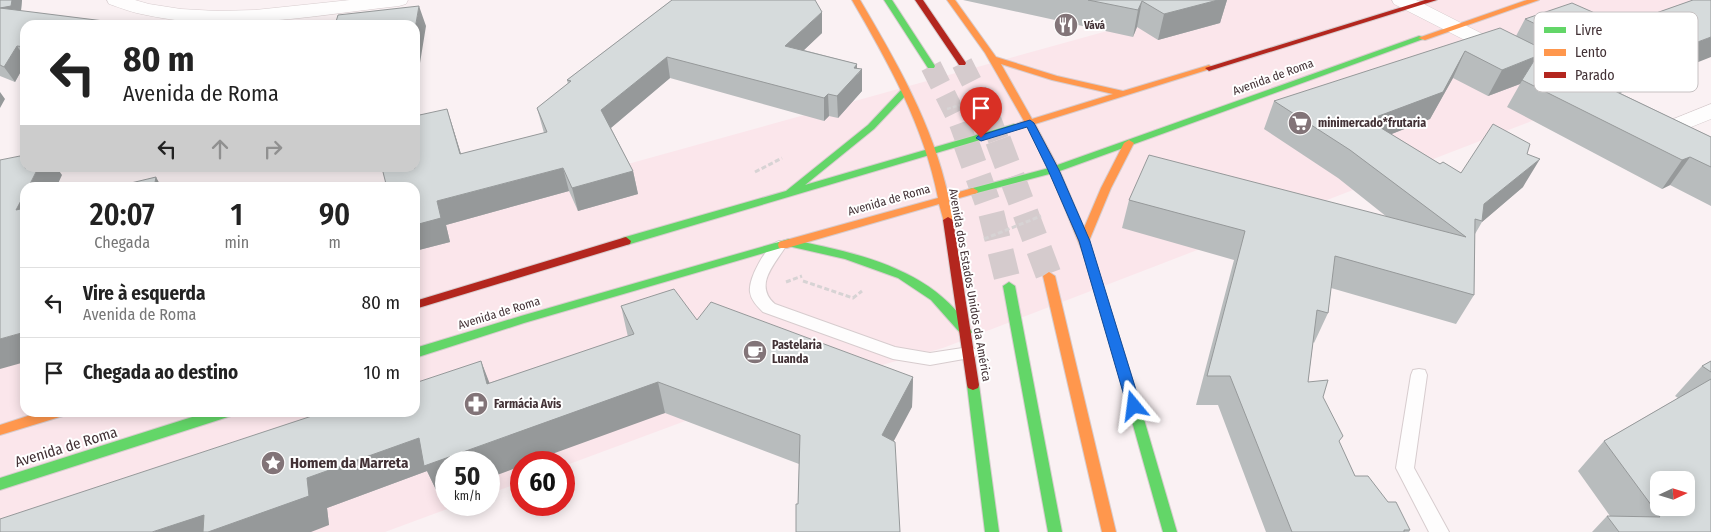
<!DOCTYPE html>
<html lang="pt">
<meta charset="utf-8">
<style>
body{margin:0;font-family:"Fira Sans Condensed",sans-serif;background:#f2f2f2;color:#222;height:100vh;display:flex;flex-direction:column;font-size:19px;white-space:nowrap}
*{box-sizing:border-box;margin:0}
p{font-size:16px;color:#767676}
.icon{flex:none;width:28px;height:28px;fill:none;stroke:currentColor;stroke-width:2;stroke-linecap:round;stroke-linejoin:round}
.map{position:relative;flex:1;overflow:hidden}
.sheet{position:absolute;left:20px;top:182px;width:400px;height:235px;display:flex;flex-direction:column;background:#fff;border-radius:15px;box-shadow:0 2px 12px #0003}
.sheet>*{flex:none}
.banner{position:absolute;left:20px;top:20px;width:400px;height:152px;border-radius:15px;box-shadow:0 2px 12px #0003;background:#fff;color:#222;overflow:hidden}
.needle{width:32px;rotate:86deg}
.tools{position:absolute;left:1650px;top:471px;display:grid;gap:10px}
.tools a{display:grid;place-items:center;width:45px;height:45px;border-radius:10px;background:#fff;box-shadow:0 2px 12px #0003;font-size:25px}
.speed{position:absolute;left:435px;top:451px;display:flex;gap:10px;font-size:25px;font-weight:700;text-align:center}
.speed>*{display:grid;place-content:center;width:65px;height:65px;border-radius:50%;background:#fff;box-shadow:0 2px 12px #0003;line-height:1}
.speed small{font-size:12px;font-weight:400}
.speed .limit{border:8px solid #d22;background:#fff;color:#111}
.pin{position:absolute;display:grid;place-items:center;width:42px;height:42px;color:#fff;margin:-51px -21px;border-radius:50% 50% 50% 0;rotate:-45deg;box-shadow:0 0 5px #0007}
.pin .icon{rotate:45deg}
.me{position:absolute;width:55px;margin:-28px;rotate:344deg;stroke-linejoin:round;filter:drop-shadow(0 0 4px #0008)}
.turn{display:flex;align-items:center;gap:18px;height:105px;padding:0 20px;font-size:22px}
.turn .icon{width:65px;height:65px;stroke-width:2.5}
.turn b{display:block;font-size:35px;line-height:42px}
.lanes{display:flex;align-items:center;height:48px;padding:0 20px;background:#0003;justify-content:center;gap:25px;direction:ltr}
.lanes .off{opacity:.35}
.eta{display:flex;justify-content:space-evenly;align-items:center;height:85px;text-align:center}
.eta b{font-size:30px;font-weight:600;line-height:35px}
ul{padding:0;list-style:none}
li{display:flex;align-items:center;gap:15px;height:70px;padding:0 20px;border-top:1px solid #e0e0e0}
li div{flex:1}
li b{display:block;font-size:19px}
li em{font-style:normal}
.map>svg:first-child{display:block}
</style>
<div class="map">
<svg width="1711" height="532" viewBox="0 0 1711 532">
<rect width="100%" height="100%" fill="#faf1f3"/>
<path fill="#fbe6eb" d="M1219,0H1711V52L943,348L696,417L564,466V462H521V482L489,494V462H446V505H458L385,532H0V338L25,331V412H415V223Z"/>
<g fill="none" stroke-linecap="round" stroke-linejoin="round">
<path stroke="#d5cbcd" stroke-width="21" stroke-dasharray="21 11" stroke-linecap="butt" d="M962,63L991,120L999,141
M931,66L959,122L966,141"/>
<path stroke="#d5cbcd" stroke-width="26" stroke-dasharray="26 13" stroke-linecap="butt" d="M965,140L991,212L1009,286
M998,140L1049,276"/>
<g stroke="#d7ccce" stroke-width="2">
<path id="lane" d="M779,241L784,243L786,246C775,264 753,285 775,304L895,347L930,353L969,347L975,349L977,353L975,357L930,365L893,359L763,312C757,306 751,300 750,292C748,279 766,245 779,241Z
M1419,369L1425,370L1427,375L1414,468L1449,532H1429L1396,468L1411,375L1413,370Z"/>
</g>
<g stroke="#d7ccce" stroke-width="1">
<path id="street" d="M107,0H135L149,4L181,9L217,11L255,10L350,0H408L406,4L399,6C316,15 228,33 146,15C133,13 121,8 109,4Z
M1392,0H1416L1514,50L1517,54L1514,58L1507,60L1500,58L1394,4Z
M1711,104V119L1659,140L1651,138L1647,133L1651,128Z"/>
</g>
<g stroke="#d7ccce" stroke-width="2">
<path id="fast" d="M884,0H892L935,66L934,68H928Z
M1419,36L1426,38L1057,172L973,194L968,191L969,189L1049,168Z
M905,88L909,91L908,93L874,129L805,185L1011,125L1014,124L1019,127L1017,129L630,244L626,245L621,241L622,238L786,191L868,125L902,89Z
M789,239C856,253 934,268 972,332L970,335H962L931,300L898,278L845,259L788,246L524,323L415,358V348L521,316Z
M1009,282L1015,286L1062,532H1048L1003,286Z
M1125,370L1129,372L1131,375L1177,532H1163L1119,375L1121,372Z
M973,380L978,382L979,385L999,532H985L967,385L968,382Z
M208,412H232L231,416L0,490V478Z"/>
</g>
<g stroke="#d7ccce" stroke-width="2">
<path id="slow" d="M852,0H860C896,61 933,125 948,195L973,188L978,191L977,193L949,201L953,220L952,222H944L939,204L787,248H779L778,245L779,242L938,198C924,126 888,62 852,0Z
M947,0H955L996,57L1057,76L1123,91L1206,66L1209,65L1213,68L1035,124L1058,167L1084,228L1101,188L1124,143L1129,140L1134,143L1111,188L1089,241L1131,375L1129,378H1121L1119,375L1083,253L1048,167L1027,126L1014,130L1009,127L1024,121L985,53ZM1001,64L1052,80L1113,94L1032,119Z
M1527,0H1539L1425,40L1418,38Z
M1049,272L1055,276L1116,532H1102L1043,276Z
M40,412H64L63,416L0,435V425Z"/>
</g>
<g stroke="#d7ccce" stroke-width="2">
<path id="jam" d="M915,0H923L966,63L965,65H959Z
M1425,0H1437L1212,70L1209,71L1205,68Z
M948,217L953,220L979,385L978,388L973,390L968,388L967,385L943,220Z
M626,237L631,241L630,244L415,309V301Z"/>
</g>
<path stroke="#d7d3d4" stroke-width="2.5" stroke-dasharray="4 2" stroke-linecap="butt" d="M947,109L984,98"/>
<path stroke="#d7d3d4" stroke-width="3" stroke-dasharray="5 2.5" stroke-linecap="butt" d="M755,172L782,158
M984,239L1041,216
M803,281L853,298L862,291
M786,282L802,276"/>
<use href="#lane" fill="#fefdfd" fill-rule="evenodd"/>
<use href="#street" fill="#fefdfd" fill-rule="evenodd"/>
<use href="#fast" fill="#63d668" fill-rule="evenodd"/>
<use href="#slow" fill="#ff974d" fill-rule="evenodd"/>
<use href="#jam" fill="#b3261e" fill-rule="evenodd"/>
</g>
<path fill="#b8bcbd" d="M0,0H22L21,11L25,25V64L15,82L0,76Z
M672,0L822,33L804,50L857,64V68L862,91L838,118L829,116L824,121L670,78L611,128L633,171L638,194L578,211L569,191L446,225L450,242L415,251V188L447,109L461,154L544,133L537,108L568,84L567,80Z
M963,0H1227L1220,23L1158,40L1137,27L1133,37Z
M1693,0L1620,93L1711,137V206L1670,185L1662,189L1507,107L1520,84L1488,96L1453,78L1430,119L1391,134L1440,164L1461,173L1527,154L1523,187L1482,222L1475,234L1474,295L1456,324L1331,288L1328,313L1314,343L1313,342L1308,382L1323,397L1339,442L1355,476L1410,530L1409,532H1266L1218,405H1196L1234,260L1122,228L1129,200L1387,217L1338,178L1264,129L1274,101L1516,36L1525,19L1622,25Z
M621,306L697,320L913,377L912,407L798,504L799,464L665,413L446,462V493L439,496L427,471L327,508L329,525L0,532L481,361L489,383L628,337Z
M1711,361V532H1592L1607,516H1610L1578,471L1604,441L1678,398L1675,396L1702,366Z"/>
<path fill="#96999a" d="M12,0H22L20,20L0,8Z
M1218,0H1227L1220,23L1158,40L1164,14Z
M1142,1L1137,27L1133,37L1138,10Z
M419,6L426,26L415,94V29Z
M822,12V33L786,67L785,46Z
M1711,37V57L1610,97L1628,68Z
M17,46L25,58V64L15,82L4,67Z
M1465,51L1453,78L1430,119L1356,148L1368,120Z
M1537,56L1520,84L1488,96L1502,70Z
M667,57L670,78L606,132L601,110Z
M857,64V75L862,69V91L838,118L837,96L854,68Z
M1603,79L1587,106L1596,82Z
M0,92L5,99L0,108Z
M828,94L829,116L824,121V98Z
M447,109L454,131L468,177L460,154Z
M1690,157L1670,185L1662,189L1682,160Z
M1540,159L1523,187L1482,222L1484,204Z
M38,168H57L62,175L56,188H28Z
M563,168L569,191L446,225L450,242L415,251V225L437,201Z
M633,171L638,194L578,211L572,188Z
M156,177L162,188H154Z
M25,193V221L16,210Z
M25,332V362L0,369V339Z
M481,361L493,392L487,384Z
M913,377L912,407L881,465L882,435Z
M658,382L665,413L530,462H521V466L489,478V462H446V493L439,496L427,471L327,508L329,525L311,532H152L307,478L419,438Z"/>
<path fill="#d6dbdc" stroke="#96999a" fill-rule="evenodd" d="M0,0H12L11,6L0,8Z
M672,0H815L822,12L785,46L857,64L854,68L862,69L837,96L828,94L824,98L667,57L601,110L633,171L572,188L563,168L437,201L441,218L415,225V188H387L382,168H415V116L447,109L460,154L547,132L537,108L571,81L567,80Z
M1088,0H1218L1164,14L1142,1L1138,10Z
M1693,0H1711V37L1628,68L1525,19L1572,3L1622,25Z
M419,6L415,29V25H335L338,15Z
M0,8L136,25H25V47L17,46L4,67L0,65Z
M1500,28L1603,79L1596,82L1711,137V167L1690,157L1682,160L1522,80L1537,56L1502,70L1465,51L1443,92L1368,120L1440,164L1443,162L1461,173L1493,124L1530,144L1527,154L1540,159L1484,204L1482,221L1475,219L1474,295L1335,256L1328,313L1317,310L1308,382L1328,380L1323,397L1343,436L1339,441L1355,476H1368L1388,502H1396L1410,530H1404V532H1292L1230,376H1207L1245,231L1129,200L1149,155L1466,237L1350,150L1274,101Z
M25,155V168H38L28,188H25V193L16,210L25,208V332L0,339V160Z
M156,177L154,188H110Z
M674,289L697,320L711,302L913,377L882,435L895,442L900,532H796V504H798L800,435L658,382L424,466L419,438L307,478L309,496L208,532H203L204,515L152,532H0V519L324,412H415V383L481,361L487,384L634,334L621,306Z
M1711,361V372L1702,366Z
M1711,379V532H1619L1607,516L1660,517L1604,441ZM1659,480H1686V508H1659Z"/>
<path fill="#1a73e8" stroke="#114b97" d="M1030,120L1034,123L1059,170L1090,241L1141,406L1139,410L1134,412L1129,410L1127,406L1079,241L1048,170L1027,127L981,141L976,138L978,136Z"/>
<defs>
<g id="restaurant-disc" transform="scale(1.25)"><circle r="9.5" fill="#827478" stroke="#fff"/><path d="M-5-6h1v4h1v-4h1v4h1v-4h1v5L-1.5 .5V6h-2V.5L-5-1ZM5-6V6H3V1.5H1.5Q1.5-4 5-6Z" fill="#fff"/></g>
<g id="supermarket-disc" transform="scale(1.25)"><circle r="9.5" fill="#827478" stroke="#fff"/><path d="M-6-5.5h2.5l.6 2H6L4.5 2H-2.5L-4.4-4H-6ZM-1.5 3.2a1.3 1.3 0 1 0 .1 0ZM3 3.2a1.3 1.3 0 1 0 .1 0Z" fill="#fff"/></g>
<g id="cafe-disc" transform="scale(1.25)"><circle r="9.5" fill="#827478" stroke="#fff"/><path d="M-5.5-4.5H6V0H3Q3 3.5 0 3.5H-2.5Q-5.5 3.5-5.5 0ZM3-3.2v2h1.7v-2ZM-6 4.5H4V6H-6Z" fill="#fff"/></g>
<g id="pharmacy-disc" transform="scale(1.25)"><circle r="9.5" fill="#827478" stroke="#fff"/><path d="M-2-6h4v4h4v4h-4v4h-4v-4h-4v-4h4Z" fill="#fff"/></g>
<g id="sight-disc" transform="scale(1.25)"><circle r="9.5" fill="#827478" stroke="#fff"/><path d="M0-6L1.8-2.2L6-1.7L2.9 1.2L3.7 5.4L0 3.3L-3.7 5.4L-2.9 1.2L-6-1.7L-1.8-2.2Z" fill="#fff"/></g>
</defs>
<g fill-rule="evenodd">
<use href="#restaurant-disc" x="1066" y="25"/>
<use href="#supermarket-disc" x="1300" y="123"/>
<use href="#cafe-disc" x="755" y="352"/>
<use href="#pharmacy-disc" x="476" y="404"/>
<use href="#sight-disc" x="273" y="463"/>
</g>
<g text-anchor="middle" stroke-width="4" stroke-linejoin="round" paint-order="stroke">
<g font-size="11" font-weight="bold" fill="#423135" stroke="#fff" text-anchor="start">
<text x="1084" y="29">Vává</text>
</g>
<g font-size="12" fill="#423135" stroke="#fff">
<text transform="translate(1273 77) rotate(-20)" y="4">Avenida de Roma</text>
<text transform="translate(889 200) rotate(-16)" y="4">Avenida de Roma</text>
<text transform="translate(970 285) rotate(80)" y="4">Avenida dos Estados Unidos da América</text>
<text transform="translate(499 313) rotate(-17)" y="4">Avenida de Roma</text>
</g>
<g font-size="12" font-weight="bold" fill="#423135" stroke="#fff" text-anchor="start">
<text x="1318" y="127">minimercado*frutaria</text>
<text x="772" y="349">Pastelaria<tspan x="772" dy="14">Luanda</tspan></text>
<text x="494" y="408">Farmácia Avis</text>
</g>
<g font-size="15" fill="#423135" stroke="#fff">
<text transform="translate(66 447) rotate(-17)" y="5">Avenida de Roma</text>
</g>
<g font-size="15" font-weight="bold" fill="#423135" stroke="#fff" text-anchor="start">
<text x="290" y="468">Homem da Marreta</text>
</g>
</g>
<rect x="1534" y="12" width="164" height="80" rx="8" fill="#fff" stroke="#c6c1c2" stroke-width="1"/>
<rect x="1544" y="27" width="22" height="6" fill="#63d668"/>
<rect x="1544" y="49" width="22" height="7" fill="#ff974d"/>
<rect x="1544" y="72" width="22" height="6" fill="#b3261e"/>
<g font-size="14" fill="#423135">
<text x="1575" y="35">Livre</text>
<text x="1575" y="57">Lento</text>
<text x="1575" y="80">Parado</text>
</g>
</svg>
<div class="tools">
<a><svg class="needle" viewBox="-14 -14 28 28"><path d="M0-13l5 13h-10z" fill="#e53935"/><path d="M0 13l5-13h-10z" fill="#767676"/></svg></a>
</div>
<div class="speed"><div>50<small>km/h</small></div><div class="limit">60</div></div>
<div class="pin" style="left:981px;top:138px;background:#d93025"><svg class="icon" aria-label="arrive" viewBox="0 0 24 24"><path d="M6 21V4h12l-3 4 3 4H6"/></svg></div>
<svg class="me" style="left:1134px;top:406px" viewBox="-20 -20 40 40"><path d="M0-17L14 15 0 8-14 15z" fill="#1a73e8" stroke="#fff" stroke-width="4"/></svg>
<div class="banner">
<div class="turn"><svg class="icon" aria-label="left" viewBox="0 0 24 24"><path d="M17 20v-9H6M10 6l-5 5 5 5"/></svg><div><b>80 m</b>Avenida de Roma</div></div>
<div class="lanes"><svg class="icon" aria-label="left" viewBox="0 0 24 24"><path d="M17 20v-9H6M10 6l-5 5 5 5"/></svg><svg class="icon off" aria-label="ahead" viewBox="0 0 24 24"><path d="M12 20V5M6 11l6-6 6 6"/></svg><svg class="icon off" aria-label="right" viewBox="0 0 24 24"><path d="M7 20v-9h11M14 6l5 5-5 5"/></svg></div>
</div>
<section class="sheet">
<div class="eta">
<div><b>20:07</b><p>Chegada</p></div>
<div><b>1</b><p>min</p></div>
<div><b>90</b><p>m</p></div>
</div>
<ul>
<li><svg class="icon" aria-label="left" viewBox="0 0 24 24"><path d="M17 20v-9H6M10 6l-5 5 5 5"/></svg><div><b>Vire à esquerda</b><p>Avenida de Roma</p></div><em>80 m</em></li>
<li><svg class="icon" aria-label="arrive" viewBox="0 0 24 24"><path d="M6 21V4h12l-3 4 3 4H6"/></svg><div><b>Chegada ao destino</b></div><em>10 m</em></li>
</ul>
</section>
</div>
